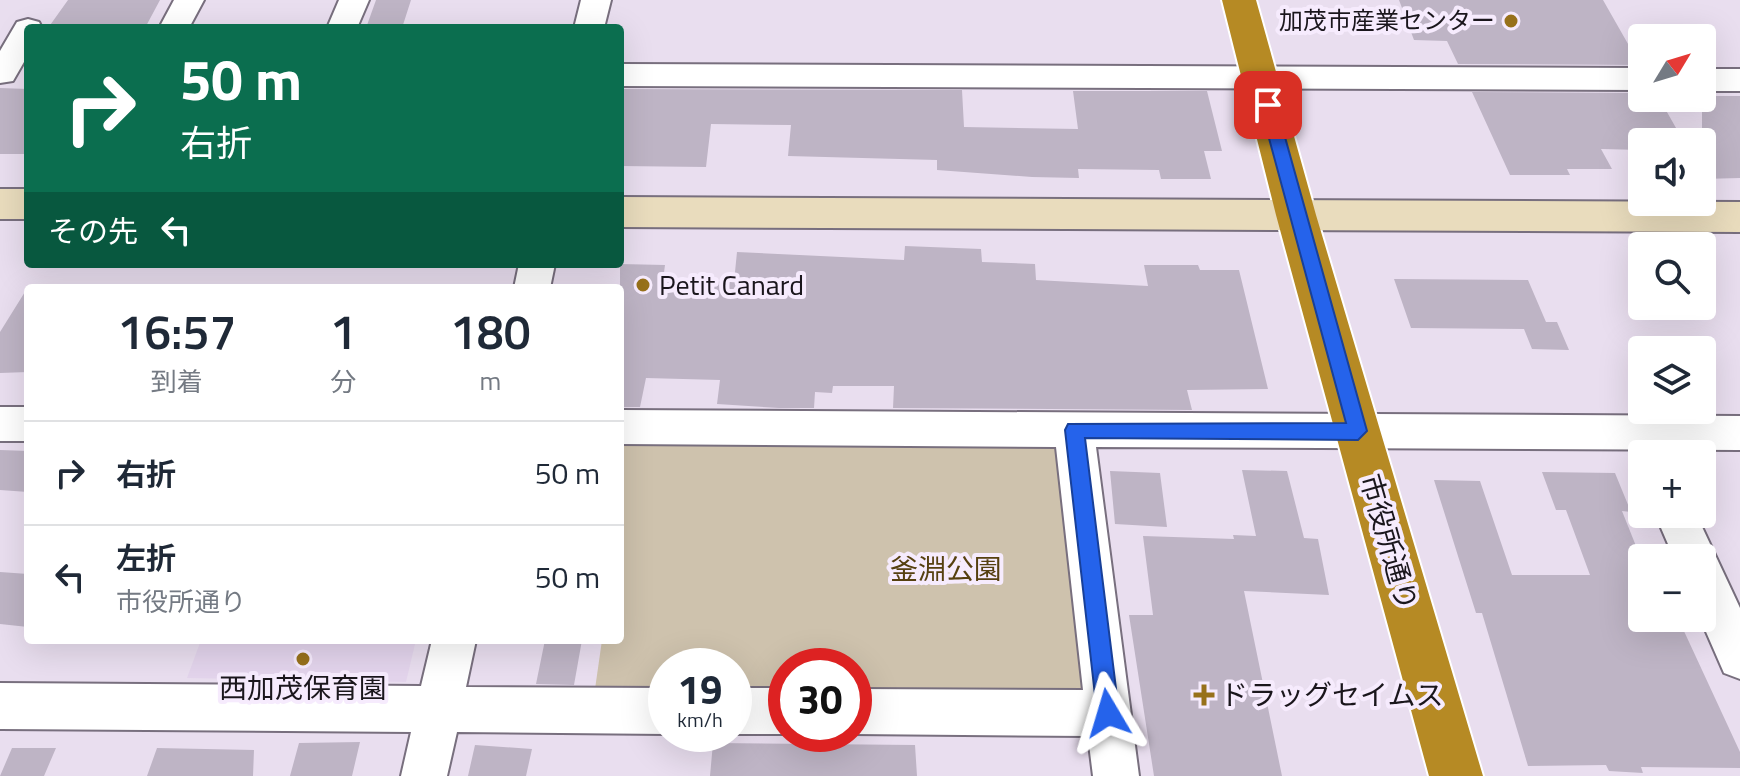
<!DOCTYPE html>
<html lang="ja">
<meta charset="utf-8">
<style>
body{margin:0;font-family:"Titillium Web","Noto Sans JP",sans-serif;background:#f6f6f7;color:#1f2937;height:100vh;display:flex;flex-direction:column;font-size:30px;white-space:nowrap}
*{box-sizing:border-box;margin:0}
p{font-size:26px;color:#747a83}
.icon{flex:none;width:44px;height:44px;fill:none;stroke:currentColor;stroke-width:2;stroke-linecap:round;stroke-linejoin:round}
.map{position:relative;flex:1;overflow:hidden}
.sheet{position:absolute;left:24px;top:284px;width:600px;height:360px;display:flex;flex-direction:column;background:#fff;border-radius:8px;box-shadow:0 8px 32px #0002}
.sheet>*{flex:none}
.hud{position:absolute;left:24px;top:24px;width:600px;height:244px;border-radius:8px;box-shadow:0 8px 32px #0002;background:#0b6e4f;color:#fff;overflow:hidden}
.needle{width:52px;rotate:52deg}
.tools{position:absolute;left:1628px;top:24px;display:grid;gap:16px}
.tools a{display:grid;place-items:center;width:88px;height:88px;border-radius:8px;background:#fff;box-shadow:0 8px 32px #0002;font-size:40px}
.speed{position:absolute;left:648px;top:648px;display:flex;gap:16px;font-size:40px;font-weight:700;text-align:center}
.speed>*{display:grid;place-content:center;width:104px;height:104px;border-radius:50%;background:#fff;box-shadow:0 8px 32px #0002;line-height:1}
.speed small{font-size:20px;font-weight:400}
.speed .limit{border:12px solid #d22;background:#fff;color:#111}
.pin{position:absolute;display:grid;place-items:center;width:68px;height:68px;color:#fff;margin:-34px;border-radius:16px;box-shadow:0 4px 12px #0006}
.me{position:absolute;width:88px;margin:-44px;rotate:353deg;stroke-linejoin:round;filter:drop-shadow(0 0 6px #0008)}
.turn{display:flex;align-items:center;gap:28px;height:168px;padding:0 24px;font-size:36px}
.turn .icon{width:104px;height:104px;stroke-width:2.5}
.turn b{display:block;font-size:56px;line-height:68px}
.then{display:flex;align-items:center;height:76px;padding:0 24px;background:#0003;gap:16px;font-size:30px}
.eta{display:flex;justify-content:space-evenly;align-items:center;height:136px;text-align:center}
.eta b{font-size:48px;font-weight:600;line-height:56px}
ul{padding:0;list-style:none}
li{display:flex;align-items:center;gap:24px;height:104px;padding:0 24px;border-top:2px solid #e0e1e3}
li div{flex:1}
li b{display:block;font-size:30px}
li em{font-style:normal}
.map>svg:first-child{display:block}
</style>
<div class="map">
<svg width="1740" height="776" viewBox="0 0 1740 776">
<rect width="100%" height="100%" fill="#e9deef"/>
<path fill="#e3d4ec" d="M201,640H416L406,682L187,678Z"/>
<path fill="#cec2ad" d="M620,442L1058,445L1084,693L854,691V666H786V691H734V666H666V690L595,689L602,640H620Z"/>
<path fill="#beb4c5" d="M68,0H160L145,28H48Z
M376,0H411L402,28H366Z
M1399,0H1603L1640,65L1458,64L1447,41L1414,40Z
M0,88L28,89V154H0Z
M620,89L962,90L964,127L1078,129L1073,91H1207L1222,151H1204L1211,179H1161L1159,170L1078,169L1079,178L1032,177L937,170V160L788,156L791,125L711,124L706,167L620,166Z
M1472,92L1642,93V98H1659L1684,142H1642V150L1601,149L1612,169H1567L1570,175H1510Z
M1702,96H1740V178L1702,179Z
M905,246L981,249L982,262L1035,264L1036,280L1148,286L1144,265H1198L1200,270H1239L1268,389L1187,390L1192,410L893,408L894,386H833L832,393L815,392L814,408H779L717,404L720,380L646,378L640,407H620V264L665,265L663,280L734,282L737,252L904,260Z
M1394,279L1528,280L1546,322H1557L1569,350L1532,349L1524,329L1411,328Z
M28,287V372L0,373V332Z
M0,450L28,451V492L0,490Z
M1242,470L1287,471L1304,538L1318,539L1329,595L1244,591L1282,776H1154L1129,615H1153L1143,536L1234,539L1233,535L1256,536Z
M1110,471L1160,473L1167,527L1115,524Z
M1542,472L1615,473L1631,512L1622,511L1642,561V629H1683L1740,752V768L1641,767L1643,773L1609,771L1606,765L1528,766L1482,613H1476L1434,480L1480,481L1512,575H1590L1566,510H1556Z
M0,572L28,574V627L0,624Z
M545,640H582L574,685L536,684Z
M360,742L352,776H290L299,743Z
M713,743L915,745L917,776H710Z
M475,745L532,749L526,776H468Z
M12,748H56L44,776H0Z
M157,748L254,750L253,776H147Z"/>
<g fill="none" stroke-linecap="round" stroke-linejoin="round">
<g stroke="#786f7e" stroke-width="4">
<path id="street" d="M174,0H204L189,28H159Z
M339,0H369L357,28H327Z
M581,0H611L604,28H574Z
M28,19L39,22L42,28H28V55L13,81L0,83V51L17,22Z
M620,64L1642,68V90L620,86Z
M1702,69H1740V91H1702Z
M519,264H555L550,288H514Z
M0,407H28V441H0Z
M620,410L1740,416V450L1096,447L1139,776H1093L1088,736L852,734L854,689L1083,690L1056,447L620,444Z
M1655,514H1696L1740,608V679L1724,673L1700,618L1702,558H1674Z
M432,640H476L466,687L666,688V734L457,732L447,776H401L411,732L0,729V683L421,686Z
M734,688H786V734H734Z"/>
</g>
<g stroke="#786f7e" stroke-width="4">
<path id="secondary" d="M0,189H28V219H0Z
M620,197L1740,202V232L620,227Z"/>
</g>
<g stroke="#fff" stroke-width="4">
<path id="highway" d="M1222,0H1256L1316,215L1483,776H1429L1276,215Z"/>
</g>
<use href="#street" fill="#fff" fill-rule="evenodd"/>
<use href="#secondary" fill="#e9dcbd" fill-rule="evenodd"/>
<use href="#highway" fill="#b68a24" fill-rule="evenodd"/>
</g>
<path fill="#2563eb" stroke="#184099" stroke-width="2" d="M1268,100L1276,105L1367,431L1358,440L1085,438L1119,713L1116,721L1108,724L1100,721L1097,713L1065,430L1068,424L1346,423L1260,105Z"/>
<g fill="#97711b" stroke="#f6ebfd" stroke-width="3">
<circle cx="1511" cy="21" r="8"/>
<circle cx="643" cy="285" r="8"/>
<circle cx="303" cy="659" r="8"/>
<path d="M1200 683h8v8h8v8h-8v8h-8v-8h-8v-8h8z"/>
</g>
<g text-anchor="middle" stroke-width="8" stroke-linejoin="round" paint-order="stroke">
<g font-size="24" fill="#1a161c" stroke="#f6ebfd" text-anchor="end">
<text x="1495" y="29">加茂市産業センター</text>
</g>
<g font-size="28" fill="#1a161c" stroke="#f6ebfd" text-anchor="start">
<text x="659" y="295">Petit Canard</text>
<text x="303" y="698" text-anchor="middle">西加茂保育園</text>
<text x="1220" y="705">ドラッグセイムス</text>
</g>
<g font-size="28" fill="#1a161c" stroke="#f6ebfd">
<text transform="translate(1389 542) rotate(74)" y="10">市役所通り</text>
</g>
<g font-size="28" fill="#564010" stroke="#f6ebfd">
<text x="946" y="579">釜淵公園</text>
</g>
</g>
</svg>
<div class="tools">
<a><svg class="needle" viewBox="-14 -14 28 28"><path d="M0-13l5 13h-10z" fill="#e53935"/><path d="M0 13l5-13h-10z" fill="#747a83"/></svg></a>
<a><svg class="icon" aria-label="sound" viewBox="0 0 24 24"><path d="M4 9h4l5-4v14l-5-4H4zM17 9q2 3 0 6"/></svg></a>
<a><svg class="icon" aria-label="search" viewBox="0 0 24 24"><circle cx="10" cy="10" r="6"/><path d="M15 15l6 6"/></svg></a>
<a><svg class="icon" aria-label="layers" viewBox="0 0 24 24"><path d="M12 4l9 5-9 5-9-5zM3 14l9 5 9-5"/></svg></a>
<a>+</a>
<a>−</a>
</div>
<div class="speed"><div>19<small>km/h</small></div><div class="limit">30</div></div>
<div class="pin" style="left:1268px;top:105px;background:#d93025"><svg class="icon" aria-label="arrive" viewBox="0 0 24 24"><path d="M6 21V4h12l-3 4 3 4H6"/></svg></div>
<svg class="me" style="left:1108px;top:713px" viewBox="-20 -20 40 40"><path d="M0-17L14 15 0 8-14 15z" fill="#2563eb" stroke="#fff" stroke-width="4"/></svg>
<div class="hud">
<div class="turn"><svg class="icon" aria-label="right" viewBox="0 0 24 24"><path d="M7 20v-9h11M14 6l5 5-5 5"/></svg><div><b>50 m</b>右折</div></div>
<div class="then">その先<svg class="icon" aria-label="left" viewBox="0 0 24 24"><path d="M17 20v-9H6M10 6l-5 5 5 5"/></svg></div>
</div>
<section class="sheet">
<div class="eta">
<div><b>16:57</b><p>到着</p></div>
<div><b>1</b><p>分</p></div>
<div><b>180</b><p>m</p></div>
</div>
<ul>
<li><svg class="icon" aria-label="right" viewBox="0 0 24 24"><path d="M7 20v-9h11M14 6l5 5-5 5"/></svg><div><b>右折</b></div><em>50 m</em></li>
<li><svg class="icon" aria-label="left" viewBox="0 0 24 24"><path d="M17 20v-9H6M10 6l-5 5 5 5"/></svg><div><b>左折</b><p>市役所通り</p></div><em>50 m</em></li>
</ul>
</section>
</div>
